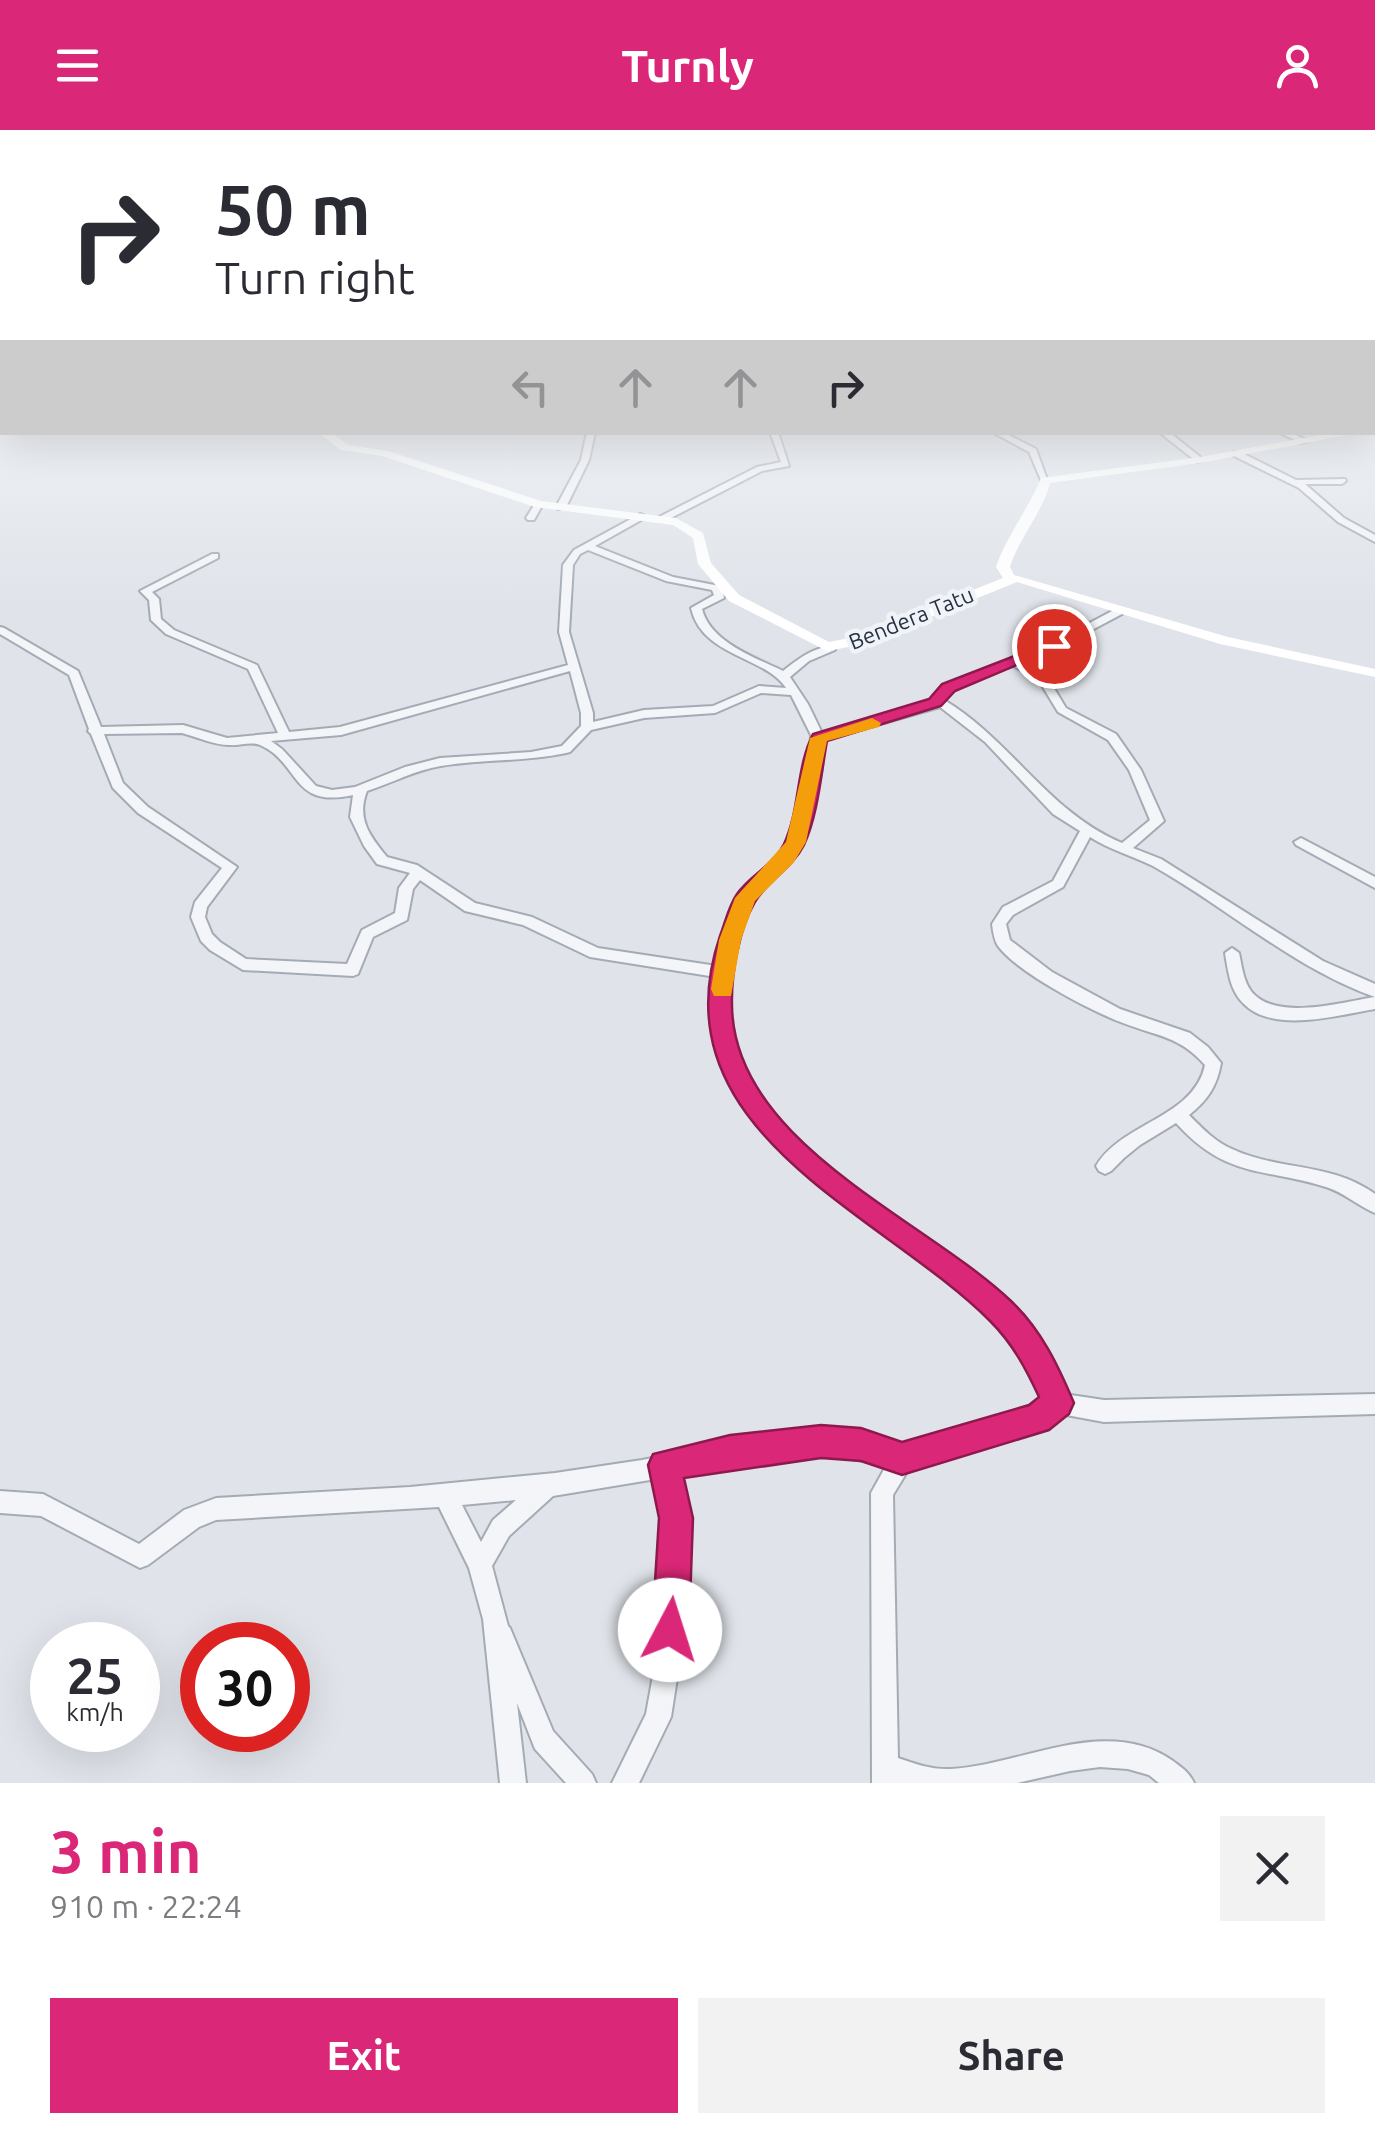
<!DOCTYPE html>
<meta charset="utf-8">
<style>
body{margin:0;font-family:Ubuntu,sans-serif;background:#f2f2f3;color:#2b2b33;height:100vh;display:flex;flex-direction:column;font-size:38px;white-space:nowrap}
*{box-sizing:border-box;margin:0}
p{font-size:32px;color:#7c7c81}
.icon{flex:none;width:55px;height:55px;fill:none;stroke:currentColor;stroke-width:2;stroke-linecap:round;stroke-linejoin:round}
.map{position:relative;height:1653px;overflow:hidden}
.side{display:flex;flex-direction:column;background:#fff;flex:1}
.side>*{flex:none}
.top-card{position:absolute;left:0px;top:0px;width:1375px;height:305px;box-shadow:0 10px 40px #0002;background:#fff;color:#2b2b33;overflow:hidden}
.speed{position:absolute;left:30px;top:1492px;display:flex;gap:20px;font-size:50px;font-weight:700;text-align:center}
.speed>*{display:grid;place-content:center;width:130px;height:130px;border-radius:50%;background:#fff;box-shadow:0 10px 40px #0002;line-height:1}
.speed small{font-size:25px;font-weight:400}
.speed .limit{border:15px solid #d22;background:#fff;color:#111}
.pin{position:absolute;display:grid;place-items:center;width:85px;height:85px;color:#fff;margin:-42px;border:5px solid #fff;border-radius:50%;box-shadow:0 2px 10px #0007}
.me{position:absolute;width:110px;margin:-55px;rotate:5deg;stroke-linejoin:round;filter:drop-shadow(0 0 8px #0008)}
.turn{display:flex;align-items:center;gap:35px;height:210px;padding:0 50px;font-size:45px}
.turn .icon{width:130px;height:130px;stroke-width:2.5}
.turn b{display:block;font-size:70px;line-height:85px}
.lanes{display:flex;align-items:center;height:95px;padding:0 50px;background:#0003;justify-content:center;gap:50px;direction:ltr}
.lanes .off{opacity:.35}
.round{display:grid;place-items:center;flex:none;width:105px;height:105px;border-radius:0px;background:#f2f2f3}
.head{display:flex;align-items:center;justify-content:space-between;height:170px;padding:0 50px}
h1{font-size:60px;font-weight:700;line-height:75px;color:#db2777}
.action{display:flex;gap:20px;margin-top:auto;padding:20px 50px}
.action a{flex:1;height:115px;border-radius:0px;background:#db2777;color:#fff;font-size:40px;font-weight:700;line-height:115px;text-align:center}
.action a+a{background:#f2f2f3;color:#2b2b33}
header{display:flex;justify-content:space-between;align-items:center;height:130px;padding:0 50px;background:#db2777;color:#fff;font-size:45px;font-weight:700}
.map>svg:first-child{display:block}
</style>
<header><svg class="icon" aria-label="menu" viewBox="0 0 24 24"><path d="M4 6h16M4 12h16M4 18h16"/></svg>Turnly<svg class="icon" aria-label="person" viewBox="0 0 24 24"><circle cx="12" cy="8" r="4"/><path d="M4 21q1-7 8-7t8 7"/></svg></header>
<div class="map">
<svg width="1375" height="1653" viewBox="0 0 1375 1653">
<rect width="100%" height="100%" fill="#e0e4ea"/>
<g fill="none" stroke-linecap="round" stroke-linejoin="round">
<g stroke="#a5abb5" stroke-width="4">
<path id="street" d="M1372,289H1375V294H1372Z
M587,302H595L589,330L566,377L558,379L556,377L581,330Z
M770,302H778L789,336L762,341L665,391H659V387L757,337L781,332Z
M992,302H1003L1036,319L1048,352L1041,350L1029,322Z
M1159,302H1169L1204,330L1197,332Z
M1278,302H1290L1308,311L1301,313Z
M1234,322H1240L1296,350L1345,349L1346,351L1342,354H1305L1344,388L1375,405V412L1338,392L1299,358L1234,326Z
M536,372L543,374L534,390H528L526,388Z
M640,384L643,385V389L595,416L673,447L730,458V462H723L724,468L702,479C710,512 756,528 783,541C798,529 815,516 835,516V520L809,531L790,547L808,574L822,603L929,573L945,555L1050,514L1114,480H1122V484L1058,518L1023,532L1046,545L1066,578L1116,604L1141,640L1164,691L1133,718L1161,729L1323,831L1375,854V867C1293,838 1228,778 1153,736C1131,725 1110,720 1090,707L1063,757L1013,785L1006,794L1010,810L1052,842L1120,879L1190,903L1208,917L1221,933C1217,956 1208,970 1189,985C1202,998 1215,1012 1232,1019C1279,1041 1331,1032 1375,1064V1083C1358,1076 1345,1063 1326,1057C1261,1037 1227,1049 1176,993L1140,1015L1124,1028L1111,1041L1105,1044L1099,1041L1096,1036C1122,992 1194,988 1205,935C1180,906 1156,906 1123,893C1091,881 1018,843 998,816C994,810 993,801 992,794L1003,777L1053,751L1080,701L1053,684L985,612L940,577L824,610C824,644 810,707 788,733C777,747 761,755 752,771C734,802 730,840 730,874C729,1024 912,1079 1002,1169C1030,1197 1047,1229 1064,1264L1104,1270L1375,1264V1284L1104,1292L1061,1284L1038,1299L918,1332L910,1337L893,1365L898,1628C915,1634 933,1640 951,1639C1022,1635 1107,1584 1173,1631C1182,1638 1189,1642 1194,1653H1159L1149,1645L1128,1639L1100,1637L1070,1641L1017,1653H872L871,1363L886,1336C815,1317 747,1330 677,1345L687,1389L680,1529L671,1587L639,1653H612L646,1584L656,1529L665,1389L656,1349L553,1366L509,1406L492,1436L508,1496L510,1498L553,1601L592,1644L596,1653H566L535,1619L517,1573L526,1653H500L483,1489L469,1438L439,1377L216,1390L199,1397L148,1435L140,1438L41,1386L0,1383V1361L43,1364L139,1414L184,1380L216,1368L410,1357L555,1343L642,1330L752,1308L788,1304H825L863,1308L900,1318L914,1311L1033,1279L1045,1270C1029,1237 1012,1206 986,1181C909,1106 801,1065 743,972C733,956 723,942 719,924C713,899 713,872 716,847L590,827L523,795L465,781L420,750L413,759L407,790L373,807L358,844L353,846L243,840L210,820L201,811L191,787L195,772L222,738L138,683L113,658L91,604L88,601L89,599L69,545L0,504V497L4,498L78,541L101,597L183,595L227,608L278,603L248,539L166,504L151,490L149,470L140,461L212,424H218V428L152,462L159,469L161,489L174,500L257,535L289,602L340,597L568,535L559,502L563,435L574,420ZM588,420L666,451L712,460L714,465L691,478C702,527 765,526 786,558L759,556L713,576L644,580L593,592V583L569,502L573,435L580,424ZM1013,536L1038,549L1058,582L1108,610L1129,640L1150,690L1122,713C1049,683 1010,609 944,570L953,559ZM570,541L581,583V596L562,616L531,622L440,628L405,637L355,657L332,660L316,656L282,619L271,611L341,605ZM761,563L791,565L811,605L810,630L802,668L784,719L747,756L732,782L717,836L598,818L532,787L475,773L417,735L387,727C370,706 356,689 367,661C392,653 415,640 441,636C483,629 525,632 566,623L570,622L591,600L644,588L715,583ZM182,603C197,607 214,615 229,615C240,616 250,611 260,615C301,633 290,679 353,665L350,687L364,716L377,734L410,743L399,758L395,783L362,800L347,834L246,829L220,812L212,804L205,787L207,777L237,737L148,677L123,653L104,604ZM516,1370L493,1390L481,1412L462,1375Z
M1301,708L1375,747V758L1296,715L1294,712Z
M1232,818L1239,823C1242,836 1243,850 1251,861C1275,892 1342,872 1375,867V879C1338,885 1274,904 1244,874C1230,861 1228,841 1225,823Z"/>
</g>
<use href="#street" fill="#f3f5f8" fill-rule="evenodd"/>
<path fill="#fff" fill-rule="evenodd" d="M0,297H2L5,302L0,303Z
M1372,298H1375V304H1368Z
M317,302H330L348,315L388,321L541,371L676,388L703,403L711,433L739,465L829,512L855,507L1003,448L996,437C1007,405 1029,378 1041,348L1200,327L1337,302H1363L1200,333L1050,353C1042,384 1019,407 1010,437L1014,445L1228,507L1375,539V547L1220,514L1017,452L864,514L827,521L729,471L698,434L693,408L673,395L535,377L382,326L341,320Z"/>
</g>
<linearGradient id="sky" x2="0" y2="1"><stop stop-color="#88b3dd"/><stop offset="0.51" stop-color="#f1f3f6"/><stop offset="1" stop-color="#f1f3f6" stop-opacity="0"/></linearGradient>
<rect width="1375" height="474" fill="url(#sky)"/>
<path fill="#db2777" stroke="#8e194d" stroke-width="2.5" d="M1048,513L1062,516L955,561L941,576L827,611C821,644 818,685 804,715C792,739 767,751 755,772C739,799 731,845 732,876C734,1013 923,1088 1010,1170C1041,1199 1058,1235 1074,1273L1069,1284L1049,1300L902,1345L861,1331L821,1328L684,1348L693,1388L689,1500L683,1512L670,1518L658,1512L652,1500L659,1388L648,1335L653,1324L730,1305L821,1295L861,1298L902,1312L1029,1275L1039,1267C1026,1239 1013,1214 990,1191C881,1082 654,1002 720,806C725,793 729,775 737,764C750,745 774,735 784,714C800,680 796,637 813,604L929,569L942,554Z"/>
<path fill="#f59e0b" d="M872,588L881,593L879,597L827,611L806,712L794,732L755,771L741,810L731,866H714L711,859L719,810L735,768L786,712L810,608Z"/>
<g text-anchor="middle" stroke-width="9" stroke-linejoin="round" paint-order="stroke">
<g font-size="22" fill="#273143" stroke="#f0f3f7">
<text transform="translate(911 488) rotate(-22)" y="8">Bendera Tatu</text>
</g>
</g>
</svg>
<div class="speed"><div>25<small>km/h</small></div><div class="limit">30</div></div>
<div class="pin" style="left:1054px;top:516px;background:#d93025"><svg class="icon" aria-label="arrive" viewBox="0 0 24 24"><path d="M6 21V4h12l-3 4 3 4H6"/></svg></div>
<svg class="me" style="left:670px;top:1500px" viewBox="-20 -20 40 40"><circle r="19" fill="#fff"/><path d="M0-13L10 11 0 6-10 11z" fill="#db2777"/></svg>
<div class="top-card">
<div class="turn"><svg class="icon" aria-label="right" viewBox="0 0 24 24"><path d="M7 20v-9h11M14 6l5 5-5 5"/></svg><div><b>50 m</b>Turn right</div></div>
<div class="lanes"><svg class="icon off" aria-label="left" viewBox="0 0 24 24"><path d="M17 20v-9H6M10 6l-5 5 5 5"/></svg><svg class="icon off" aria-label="ahead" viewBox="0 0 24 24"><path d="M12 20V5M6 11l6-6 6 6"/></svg><svg class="icon off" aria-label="ahead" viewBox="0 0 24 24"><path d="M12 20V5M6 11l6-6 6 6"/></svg><svg class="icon" aria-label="right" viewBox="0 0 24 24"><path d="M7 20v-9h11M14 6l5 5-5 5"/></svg></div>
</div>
</div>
<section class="side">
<div class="head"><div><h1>3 min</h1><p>910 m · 22:24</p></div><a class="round"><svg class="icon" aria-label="close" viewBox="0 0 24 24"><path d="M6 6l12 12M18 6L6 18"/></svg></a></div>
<div class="action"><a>Exit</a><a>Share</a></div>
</section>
